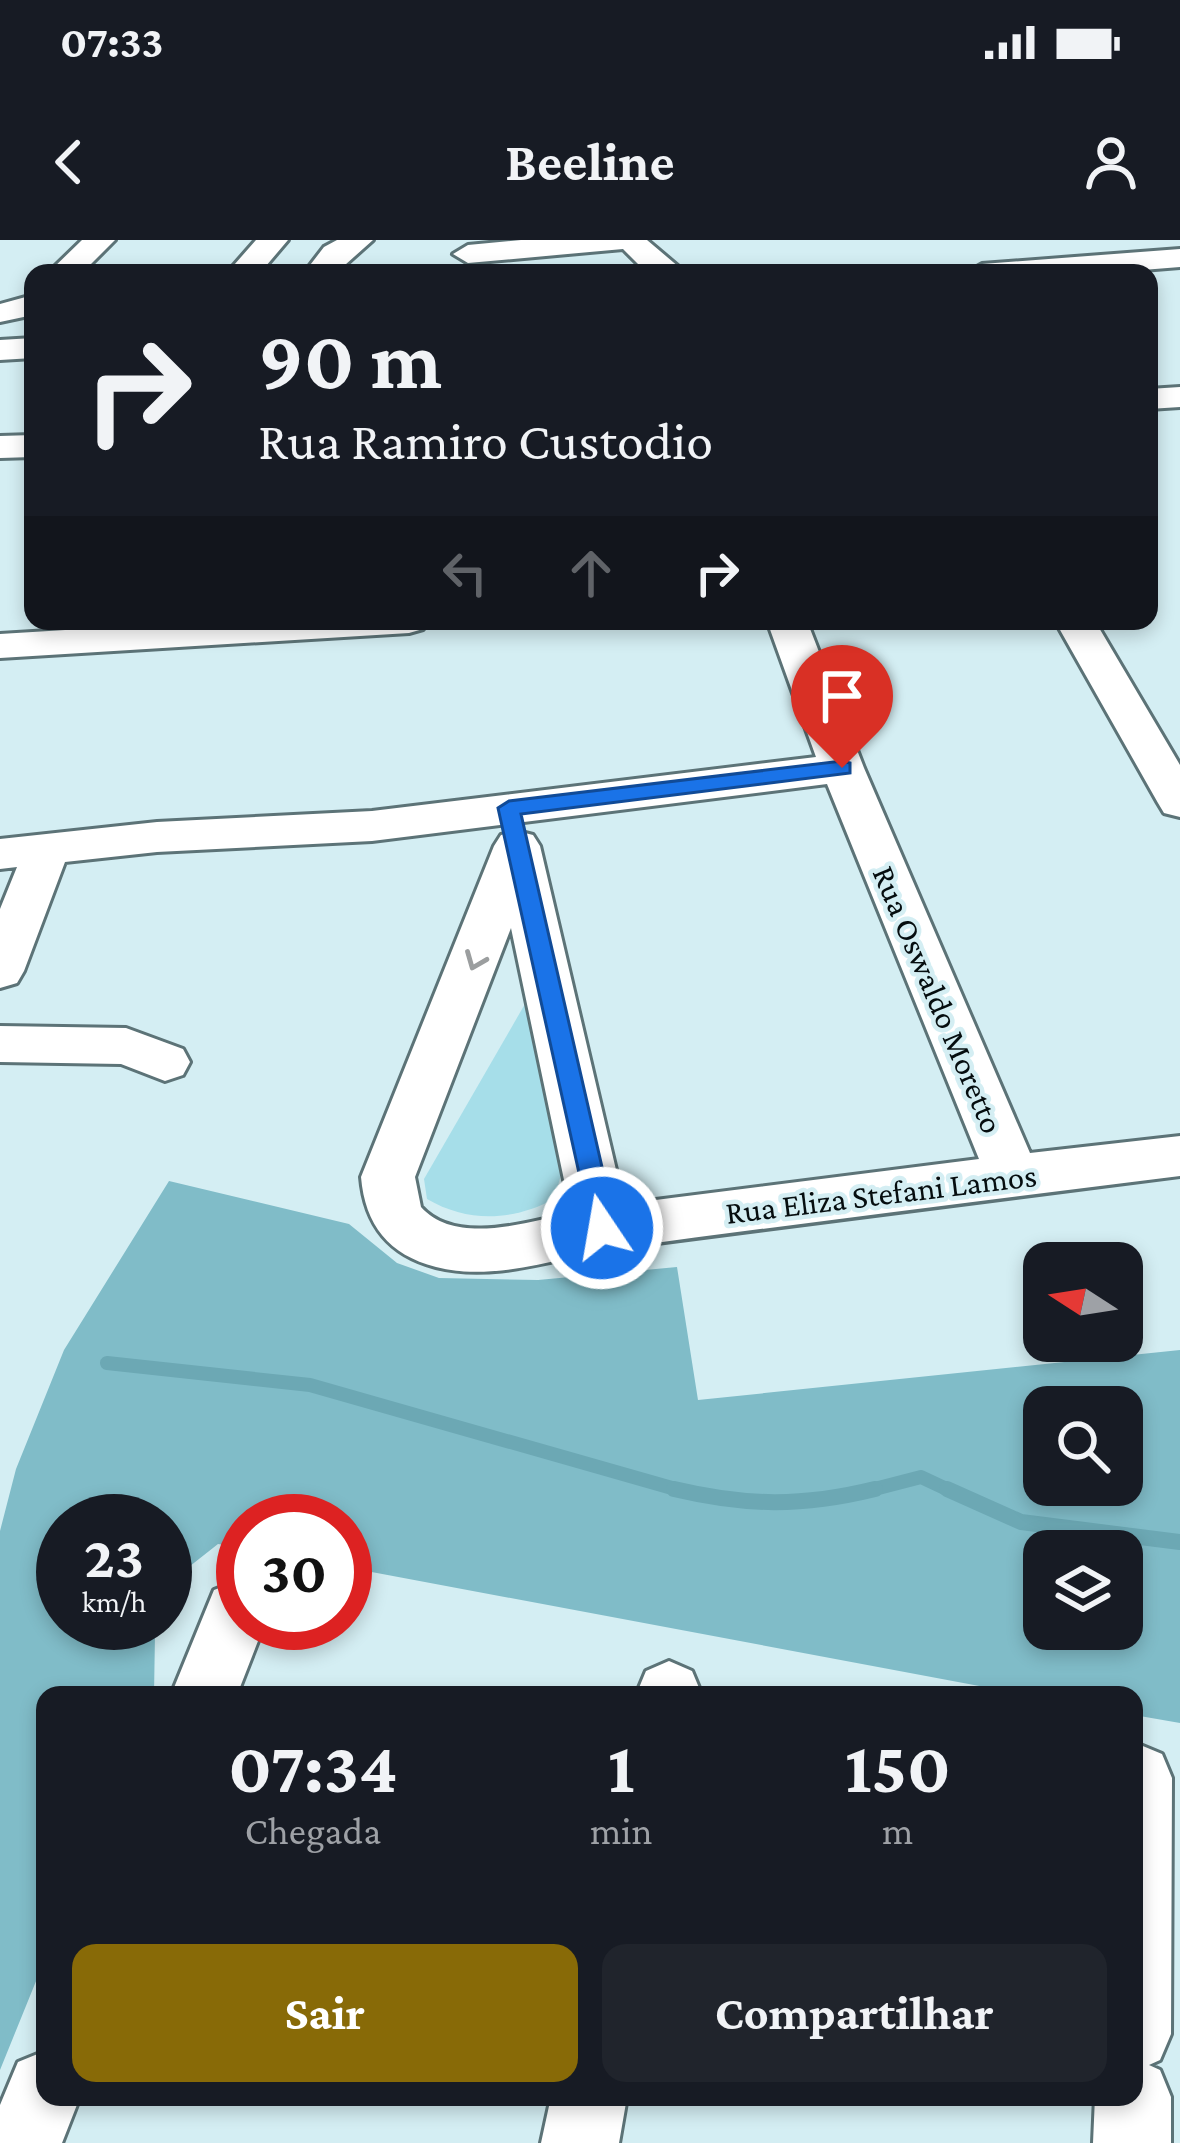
<!DOCTYPE html>
<html lang="pt">
<style>
body{margin:0;font-family:"Crimson Pro",serif;background:#20242c;color:#f1f3f6;height:100vh;display:flex;flex-direction:column;font-size:45px;white-space:nowrap}
*{box-sizing:border-box;margin:0}
p{font-size:39px;color:#9ea1a6}
.icon{flex:none;width:66px;height:66px;fill:none;stroke:currentColor;stroke-width:2;stroke-linecap:round;stroke-linejoin:round}
.map{position:relative;flex:1;overflow:hidden}
.panel{position:absolute;left:36px;top:1446px;width:1107px;height:420px;display:flex;flex-direction:column;background:#171b24;border-radius:24px;box-shadow:0 6px 18px #0003}
.panel>*{flex:none}
.hud{position:absolute;left:24px;top:24px;width:1134px;height:366px;border-radius:24px;box-shadow:0 6px 18px #0003;background:#171b24;color:#f1f3f6;overflow:hidden}
.needle{width:78px;rotate:282deg}
.tools{position:absolute;left:1023px;top:1002px;display:grid;gap:24px}
.tools a{display:grid;place-items:center;width:120px;height:120px;border-radius:24px;background:#171b24;box-shadow:0 6px 18px #0003;font-size:60px}
.speed{position:absolute;left:36px;top:1254px;display:flex;gap:24px;font-size:60px;font-weight:700;text-align:center}
.speed>*{display:grid;place-content:center;width:156px;height:156px;border-radius:50%;background:#171b24;box-shadow:0 6px 18px #0003;line-height:1}
.speed small{font-size:30px;font-weight:400}
.speed .limit{border:18px solid #d22;background:#fff;color:#111}
.pin{position:absolute;display:grid;place-items:center;width:102px;height:102px;color:#fff;margin:-123px -51px;border-radius:50% 50% 50% 0;rotate:-45deg;box-shadow:0 0 12px #0007}
.pin .icon{rotate:45deg}
.me{position:absolute;width:132px;margin:-66px;rotate:348deg;stroke-linejoin:round;filter:drop-shadow(0 0 9px #0008)}
.turn{display:flex;align-items:center;gap:42px;height:252px;padding:0 36px;font-size:54px}
.turn .icon{width:156px;height:156px;stroke-width:2.5}
.turn b{display:block;font-size:84px;line-height:102px}
.lanes{display:flex;align-items:center;height:114px;padding:0 36px;background:#0003;justify-content:center;gap:60px;direction:ltr}
.lanes .off{opacity:.35}
.eta{display:flex;justify-content:space-evenly;align-items:center;height:204px;text-align:center}
.eta b{font-size:72px;font-weight:700;line-height:84px}
.action{display:flex;gap:24px;margin-top:auto;padding:24px 36px}
.action a{flex:1;height:138px;border-radius:24px;background:#886a07;color:#fff;font-size:48px;font-weight:700;line-height:138px;text-align:center}
.action a+a{background:#20242c;color:#f1f3f6}
.status{display:flex;justify-content:space-between;align-items:center;height:84px;padding:0 60px;background:#171b24;direction:ltr}
.status svg{height:33px;fill:currentColor}
header{display:flex;justify-content:space-between;align-items:center;height:156px;padding:0 36px;background:#171b24;font-size:54px;font-weight:700}
.map>svg:first-child{display:block}
</style>
<div class="status"><b>07:33</b><svg viewBox="0 0 49 12"><path d="M0 12V9h3v3zM5 12V6h3v6zM10 12V3h3v9zM15 12V0h3v12zM26 1h20v11H26zM47 4h2v5h-2z"/></svg></div>
<header><svg class="icon" aria-label="back" viewBox="0 0 24 24"><path d="M15 5l-7 7 7 7"/></svg>Beeline<svg class="icon" aria-label="person" viewBox="0 0 24 24"><circle cx="12" cy="8" r="4"/><path d="M4 21q1-7 8-7t8 7"/></svg></header>
<div class="map">
<svg width="1180" height="1903" viewBox="0 0 1180 1903">
<rect width="100%" height="100%" fill="#d4eef3"/>
<path fill="#a6dee9" d="M529,757L563,928L554,959C513,981 468,983 427,959L424,939Z"/>
<path fill="#80bcc8" fill-rule="evenodd" d="M169,941L349,984L397,1023L439,1038L538,1040L677,1027L698,1160L1180,1110V1483L1134,1475V1455H1028L345,1327V1281H243V1308L218,1304L185,1330L165,1373V1281H63V1383H160L155,1394L154,1455H45V1719L0,1830V1291L16,1229L64,1110ZM1044,1167H1122V1245H1044ZM1044,1311H1122V1389H1044Z"/>
<g fill="none" stroke-linecap="round" stroke-linejoin="round">
<path stroke="#6ca8b4" stroke-width="14" d="M107,1123L310,1145L686,1252
M863,1252L921,1237L953,1252"/>
<path stroke="#6ca8b4" stroke-width="16" d="M674,1249C746,1266 802,1267 875,1249
M947,1249L1021,1282L1180,1302"/>
<g stroke="#5c7377" stroke-width="6">
<path id="minor" d="M82,0H115L82,33H48Z
M256,0H288L260,33H227Z
M337,0H373L336,33H304L324,7Z
M521,0H647L686,33H647L623,9L468,23L453,14L468,5Z
M1180,9V27L1105,33H966L982,24Z
M33,55V75L0,82V64Z
M33,98V118L0,120V100Z
M1180,147V167L1149,169V149Z
M33,195V217L0,218V196Z
M212,381H429L423,389L409,393L0,418V394Z
M767,381H807L864,528L1030,913L1180,896V936C995,959 810,982 626,1007C564,1015 498,1043 436,1027C389,1015 365,985 361,937L494,606L501,595L517,591L533,595L540,606L624,964L979,919L827,544L372,601L157,612L65,622L24,731L17,743L0,748V669L17,627L0,629V599L157,582L372,571L816,517ZM511,688L571,973C527,982 456,1006 421,967L415,937Z
M1055,381H1095L1180,525V577L1164,573L1158,563Z
M0,786L126,788L183,809L190,822L183,835L165,841L121,824L0,822Z
M237,1341L243,1343V1383H265L237,1455H171L214,1350Z
M669,1421L692,1431L702,1455H636L646,1431Z
M1138,1504L1162,1514L1172,1538L1171,1794L1160,1820L1149,1825L1160,1830L1171,1857V1903H1093L1095,1857H1134V1506Z
M45,1811V1857H80L62,1903H0V1865L18,1822Z
M551,1857H627L619,1903H541Z"/>
</g>
<use href="#minor" fill="#fff" fill-rule="evenodd"/>
</g>
<defs><path id="oneway-chevron" d="M-2-3.5L2.5 0L-2 3.5" fill="none" stroke-width="1.6" stroke-linecap="round" stroke-linejoin="round" transform="scale(3)"/></defs>
<use stroke="#9b9e9f" href="#oneway-chevron" transform="translate(475 721) rotate(112)"/>
<path fill="#1a73e8" stroke="#114b97" stroke-width="3" d="M842,521L850,523V533L521,574L616,988L612,996H593L498,568L509,561Z"/>
<g text-anchor="middle" stroke-width="9" stroke-linejoin="round" paint-order="stroke">
<g font-size="33" fill="#050d0f" stroke="#d4eef3">
<text transform="translate(939 759) rotate(67)" y="12">Rua Oswaldo Moretto</text>
<text transform="translate(881 953) rotate(-7)" y="12">Rua Eliza Stefani Lamos</text>
</g>
</g>
</svg>
<div class="tools">
<a><svg class="needle" viewBox="-14 -14 28 28"><path d="M0-13l5 13h-10z" fill="#e53935"/><path d="M0 13l5-13h-10z" fill="#9ea1a6"/></svg></a>
<a><svg class="icon" aria-label="search" viewBox="0 0 24 24"><circle cx="10" cy="10" r="6"/><path d="M15 15l6 6"/></svg></a>
<a><svg class="icon" aria-label="layers" viewBox="0 0 24 24"><path d="M12 4l9 5-9 5-9-5zM3 14l9 5 9-5"/></svg></a>
</div>
<div class="speed"><div>23<small>km/h</small></div><div class="limit">30</div></div>
<div class="pin" style="left:842px;top:528px;background:#d93025"><svg class="icon" aria-label="arrive" viewBox="0 0 24 24"><path d="M6 21V4h12l-3 4 3 4H6"/></svg></div>
<svg class="me" style="left:602px;top:988px" viewBox="-20 -20 40 40"><circle r="17" fill="#1a73e8" stroke="#fff" stroke-width="3"/><path d="M0-11L8 9 0 5-8 9z" fill="#fff"/></svg>
<div class="hud">
<div class="turn"><svg class="icon" aria-label="right" viewBox="0 0 24 24"><path d="M7 20v-9h11M14 6l5 5-5 5"/></svg><div><b>90 m</b>Rua Ramiro Custodio</div></div>
<div class="lanes"><svg class="icon off" aria-label="left" viewBox="0 0 24 24"><path d="M17 20v-9H6M10 6l-5 5 5 5"/></svg><svg class="icon off" aria-label="ahead" viewBox="0 0 24 24"><path d="M12 20V5M6 11l6-6 6 6"/></svg><svg class="icon" aria-label="right" viewBox="0 0 24 24"><path d="M7 20v-9h11M14 6l5 5-5 5"/></svg></div>
</div>
<section class="panel">
<div class="eta">
<div><b>07:34</b><p>Chegada</p></div>
<div><b>1</b><p>min</p></div>
<div><b>150</b><p>m</p></div>
</div>
<div class="action"><a>Sair</a><a>Compartilhar</a></div>
</section>
</div>
